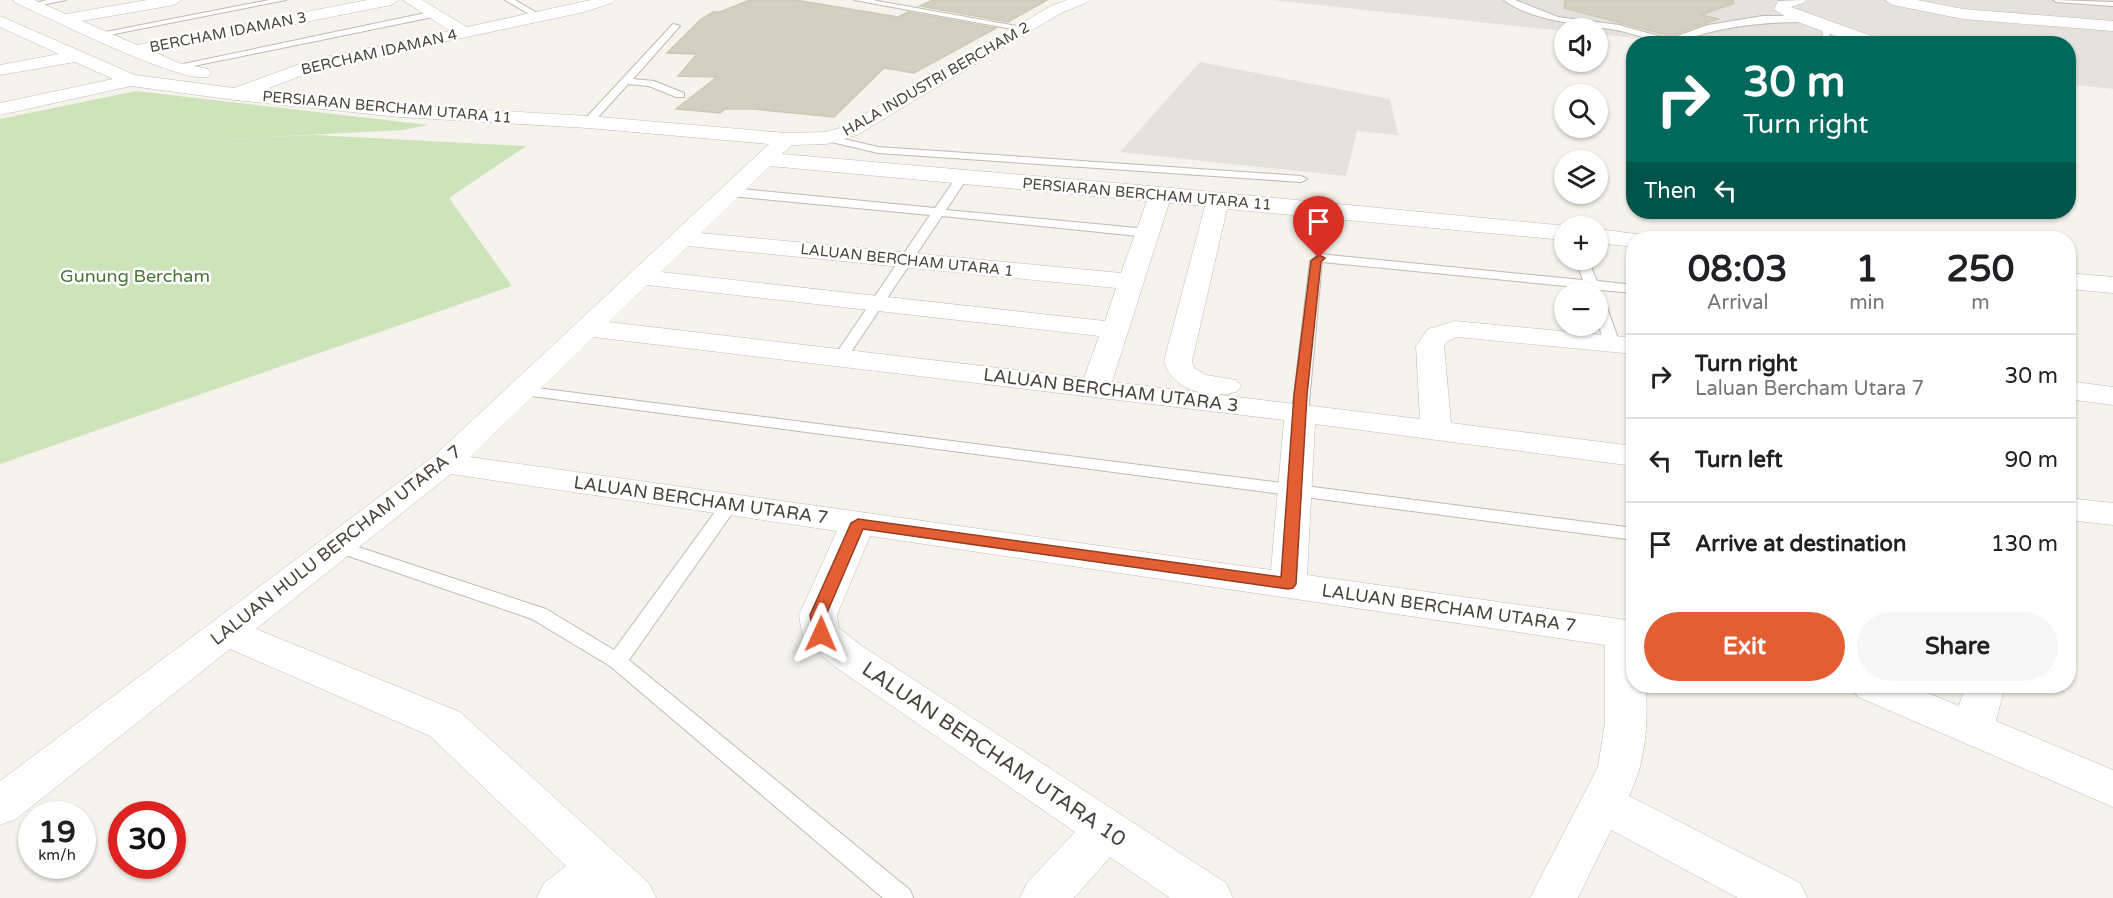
<!DOCTYPE html>
<meta charset="utf-8">
<style>
body{margin:0;font-family:"Varela Round",sans-serif;background:#f6f6f6;color:#202124;height:100vh;display:flex;flex-direction:column;font-size:22px;white-space:nowrap}
*{box-sizing:border-box;margin:0}
p{font-size:20px;color:#757577}
.icon{flex:none;width:33px;height:33px;fill:none;stroke:currentColor;stroke-width:2;stroke-linecap:round;stroke-linejoin:round}
.map{position:relative;flex:1;overflow:hidden}
.side{position:absolute;left:1626px;top:231px;width:450px;height:462px;display:flex;flex-direction:column;background:#fff;border-radius:24px;box-shadow:0 2px 4px #0004}
.side>*{flex:none}
.hud{position:absolute;left:1626px;top:36px;width:450px;height:183px;border-radius:24px;box-shadow:0 2px 4px #0004;background:#00695c;color:#fff;overflow:hidden}
.controls{position:absolute;left:1554px;top:18px;display:grid;gap:12px}
.controls a{display:grid;place-items:center;width:54px;height:54px;border-radius:50%;background:#fff;box-shadow:0 2px 4px #0004;font-size:30px}
.speed{position:absolute;left:18px;top:801px;display:flex;gap:12px;font-size:30px;font-weight:700;text-align:center}
.speed>*{display:grid;place-content:center;width:78px;height:78px;border-radius:50%;background:#fff;box-shadow:0 2px 4px #0004;line-height:1}
.speed small{font-size:15px;font-weight:400}
.speed .limit{border:9px solid #d22;background:#fff;color:#111}
.pin{position:absolute;display:grid;place-items:center;width:51px;height:51px;color:#fff;margin:-62px -26px;border-radius:50% 50% 50% 0;rotate:-45deg;box-shadow:0 0 6px #0007}
.pin .icon{rotate:45deg}
.me{position:absolute;width:66px;margin:-33px;rotate:1deg;stroke-linejoin:round;filter:drop-shadow(0 0 4px #0008)}
.turn{display:flex;align-items:center;gap:21px;height:126px;padding:0 18px;font-size:27px}
.turn .icon{width:78px;height:78px;stroke-width:2.5}
.turn b{display:block;font-size:42px;line-height:51px}
.then{display:flex;align-items:center;height:57px;padding:0 18px;background:#0003;gap:12px;font-size:22px}
.eta{display:flex;justify-content:space-evenly;align-items:center;height:102px;text-align:center}
.eta b{font-size:36px;font-weight:700;line-height:42px}
.primary-button{display:flex;gap:12px;margin-top:auto;padding:12px 18px}
.primary-button a{flex:1;height:69px;border-radius:36px;background:#e45e34;color:#fff;font-size:24px;font-weight:700;line-height:69px;text-align:center}
.primary-button a+a{background:#f6f6f6;color:#202124}
ul{padding:0;list-style:none}
li{display:flex;align-items:center;gap:18px;height:84px;padding:0 18px;border-top:2px solid #e0e0e0}
li div{flex:1}
li b{display:block;font-size:22px}
li em{font-style:normal}
.map>svg:first-child{display:block}
</style>
<div class="map">
<svg width="2113" height="898" viewBox="0 0 2113 898">
<rect width="100%" height="100%" fill="#f5f3ec"/>
<path fill="#e5e2dd" d="M1272,0H2113V89L2069,84L2068,44L1682,43L1598,34V28H1564V31Z
M1200,62L1390,99L1398,135L1357,131L1346,176L1120,152Z"/>
<path fill="#cde4ba" d="M136,91L428,125L403,130L229,139L314,135L526,146L449,198L512,286L0,464V119Z"/>
<path fill="#d5cfc3" stroke="#cfc8b7" stroke-width="1.5" d="M750,0H795L898,17L908,12L996,28L914,73L884,68L834,117L753,109H725L720,113L676,109L717,77L678,76L697,54L667,53L700,20L713,12H720Z
M933,0H1047L1008,22L920,6Z
M1565,0H1733L1734,3L1701,15L1718,19L1670,36L1564,8Z"/>
<g fill="none" stroke-linecap="round" stroke-linejoin="round">
<g stroke="#bfbbb0" stroke-width="2">
<path id="service" d="M47,0H66L32,7L28,5Z
M269,0H286L99,37L95,34Z
M505,0H515L544,17L537,19Z
M854,0H872L1027,28L1023,31Z
M1504,0H1515L1558,17L1619,25L1669,39L1708,25L1763,16H1802L1806,19L1802,22C1759,22 1718,27 1678,42L1680,44C1657,44 1638,34 1616,30C1581,24 1533,22 1504,0Z
M2053,0L2113,2V6L2057,2Z
M435,11L438,12V16L174,70L169,67Z
M673,24L680,26L633,79L654,81L684,93V97H676L649,86L628,84L592,124H584V120Z
M1822,24H1828L1830,37L1840,44H1829L1823,40Z
M827,135L878,147L1301,176L1307,179L1301,182L878,153L823,140V136Z
M962,174L968,177L946,210L1148,229L1154,233L1148,237L942,216L845,361L840,362L833,358L930,215L731,196L725,192L731,188L935,208L958,175Z
M1319,254L1583,280L1576,260H1588L1597,281L1634,285V293L1600,290L1598,295V292H1588L1586,288L1322,262L1308,413L1300,418L1292,413L1310,261Z
M1598,298L1605,302L1620,344L1618,347L1613,348C1598,345 1597,310 1598,298Z
M521,386L1634,528V540L516,394L513,391Z
M729,499L735,501L738,505L629,660L910,890L913,898H883L610,666L532,619L331,550L328,546L331,542H343L546,609L614,650L723,501Z"/>
</g>
<g stroke="#bfbbb0" stroke-width="1">
<path id="minor" d="M13,0H34L66,14L147,0H182L174,5L82,21L137,45L367,0H399L391,5L154,52L179,63L208,69L211,73L208,77C180,84 50,18 16,3Z
M403,0H422L467,27L591,0H615L612,3L584,12L322,68L261,91L399,105L588,116L786,133L826,132L843,127L1051,6L1067,0H1089L1086,3L1063,12L1029,32L857,135L827,144L792,145L782,154L1161,187L1567,226H1564V240L1227,209L1192,361L1194,368L1206,375L1236,380L1241,386L1236,392C1210,399 1172,391 1164,361L1205,206L1169,203L1112,382L1420,419L1416,346L1428,329L1455,321L1634,338V354L1457,337L1448,341L1444,346L1451,423L1634,446V466L1315,424L1307,575L1634,621V686H1646C1648,723 1646,762 1629,796L1800,883L1807,898H1738L1611,830L1578,898H1530L1598,767L1605,722V645L870,536L837,615L839,628L862,646L1226,883L1233,898H1170L1110,857L1074,898H1020L1027,883L1075,832L834,666L808,644L802,634L799,615L837,531L451,474L256,629L460,712L649,883L656,898H537L544,883L566,866L430,736L230,649L16,819L0,825V781L434,456L769,144L588,128L399,117L235,100L131,86L0,115V103L113,79L75,62L0,75V65L59,54L0,27V16L135,75L234,88L311,60L450,31ZM770,166L1147,201L1121,273L701,233ZM688,246L1116,288L1105,321L661,272ZM647,285L1099,336L1084,378L609,322ZM594,337L1284,420L1271,570L470,457Z
M1806,0L1803,3L1791,7L1880,39L1883,43L1859,44L1789,19L1774,9L1778,1Z
M1885,0H1917L1963,9L2113,21V31L1963,19L1893,5Z
M1598,229L1643,235L1645,238H1634V247L1598,243Z
M2068,273L2113,277V293L2068,289Z
M2068,381L2113,387V405L2068,399Z
M2068,498L2113,503V525L2068,520Z
M1852,686H1911L1959,706L1965,686H2005L1996,721L2113,770V807L1858,697Z"/>
</g>
<use href="#service" fill="#fff" fill-rule="evenodd"/>
<use href="#minor" fill="#fff" fill-rule="evenodd"/>
</g>
<path fill="#e45e34" stroke="#943d22" stroke-width="1.5" d="M1319,255L1325,258L1321,262L1307,395L1296,584L1293,588L1288,589L863,529L826,615L829,634L827,638H815L810,615L851,523L858,519L1281,577L1294,395L1311,261Z"/>
<g text-anchor="middle" stroke-width="5" stroke-linejoin="round" paint-order="stroke">
<g font-size="15" fill="#48443a" stroke="#fff">
<text transform="translate(228 32) rotate(-11)" y="5">BERCHAM IDAMAN 3</text>
<text transform="translate(379 52) rotate(-13)" y="5">BERCHAM IDAMAN 4</text>
<text transform="translate(936 79) rotate(-30)" y="5">HALA INDUSTRI BERCHAM 2</text>
<text transform="translate(387 107) rotate(5)" y="5">PERSIARAN BERCHAM UTARA 11</text>
<text transform="translate(1147 194) rotate(5)" y="5">PERSIARAN BERCHAM UTARA 11</text>
<text transform="translate(907 260) rotate(6)" y="5">LALUAN BERCHAM UTARA 1</text>
</g>
<g font-size="18" fill="#467533" stroke="#fff">
<text x="135" y="282">Gunung Bercham</text>
</g>
<g font-size="18" fill="#48443a" stroke="#fff">
<text transform="translate(1111 390) rotate(7)" y="6">LALUAN BERCHAM UTARA 3</text>
<text transform="translate(701 500) rotate(8)" y="6">LALUAN BERCHAM UTARA 7</text>
<text transform="translate(336 545) rotate(-38)" y="6">LALUAN HULU BERCHAM UTARA 7</text>
<text transform="translate(1449 608) rotate(8)" y="6">LALUAN BERCHAM UTARA 7</text>
</g>
<g font-size="21" fill="#48443a" stroke="#fff">
<text transform="translate(994 754) rotate(34)" y="7">LALUAN BERCHAM UTARA 10</text>
</g>
</g>
</svg>
<div class="controls">
<a><svg class="icon" aria-label="sound" viewBox="0 0 24 24"><path d="M4 9h4l5-4v14l-5-4H4zM17 9q2 3 0 6"/></svg></a>
<a><svg class="icon" aria-label="search" viewBox="0 0 24 24"><circle cx="10" cy="10" r="6"/><path d="M15 15l6 6"/></svg></a>
<a><svg class="icon" aria-label="layers" viewBox="0 0 24 24"><path d="M12 4l9 5-9 5-9-5zM3 14l9 5 9-5"/></svg></a>
<a>+</a>
<a>−</a>
</div>
<div class="speed"><div>19<small>km/h</small></div><div class="limit">30</div></div>
<div class="pin" style="left:1319px;top:258px;background:#d93025"><svg class="icon" aria-label="arrive" viewBox="0 0 24 24"><path d="M6 21V4h12l-3 4 3 4H6"/></svg></div>
<svg class="me" style="left:821px;top:634px" viewBox="-20 -20 40 40"><path d="M0-17L14 15 0 8-14 15z" fill="#e45e34" stroke="#fff" stroke-width="4"/></svg>
<div class="hud">
<div class="turn"><svg class="icon" aria-label="right" viewBox="0 0 24 24"><path d="M7 20v-9h11M14 6l5 5-5 5"/></svg><div><b>30 m</b>Turn right</div></div>
<div class="then">Then<svg class="icon" aria-label="left" viewBox="0 0 24 24"><path d="M17 20v-9H6M10 6l-5 5 5 5"/></svg></div>
</div>
<section class="side">
<div class="eta">
<div><b>08:03</b><p>Arrival</p></div>
<div><b>1</b><p>min</p></div>
<div><b>250</b><p>m</p></div>
</div>
<ul>
<li><svg class="icon" aria-label="right" viewBox="0 0 24 24"><path d="M7 20v-9h11M14 6l5 5-5 5"/></svg><div><b>Turn right</b><p>Laluan Bercham Utara 7</p></div><em>30 m</em></li>
<li><svg class="icon" aria-label="left" viewBox="0 0 24 24"><path d="M17 20v-9H6M10 6l-5 5 5 5"/></svg><div><b>Turn left</b></div><em>90 m</em></li>
<li><svg class="icon" aria-label="arrive" viewBox="0 0 24 24"><path d="M6 21V4h12l-3 4 3 4H6"/></svg><div><b>Arrive at destination</b></div><em>130 m</em></li>
</ul>
<div class="primary-button"><a>Exit</a><a>Share</a></div>
</section>
</div>
